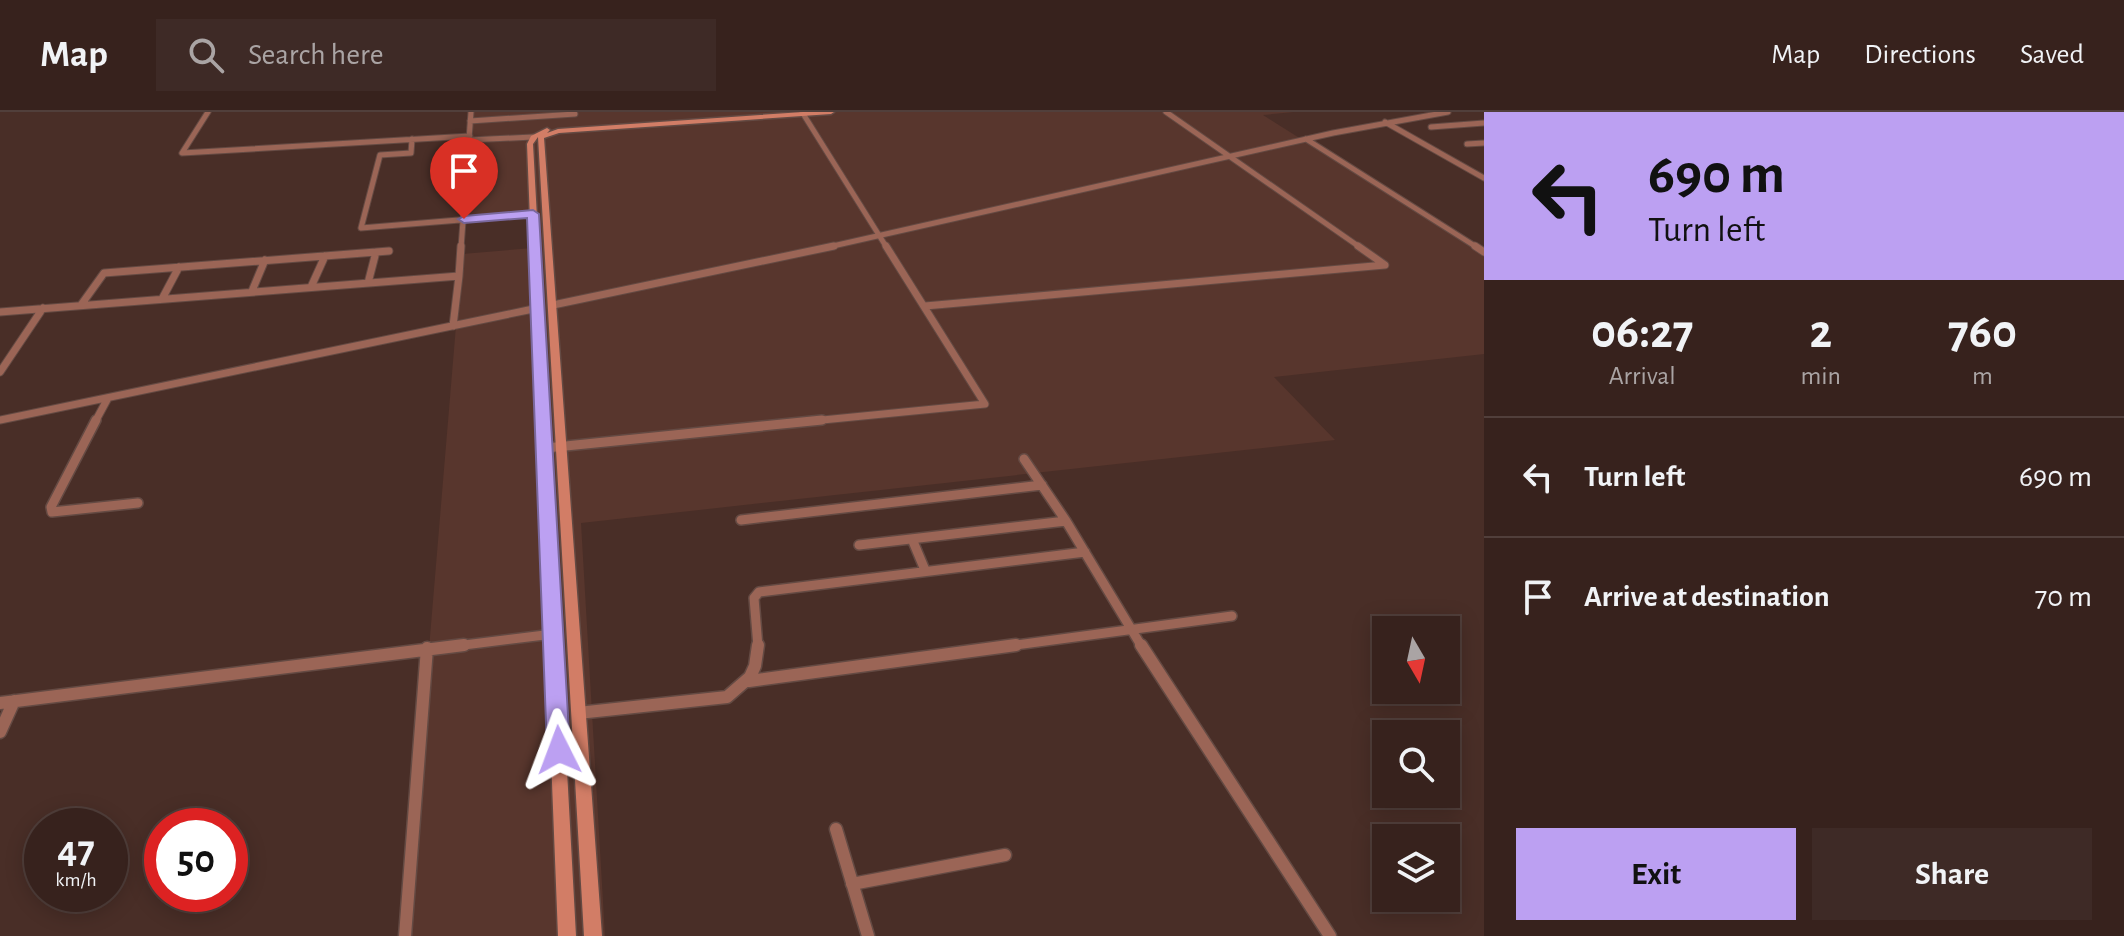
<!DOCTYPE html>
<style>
body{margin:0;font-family:"Alegreya Sans",sans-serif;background:#3e2a26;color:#f1f3f6;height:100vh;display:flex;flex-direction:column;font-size:30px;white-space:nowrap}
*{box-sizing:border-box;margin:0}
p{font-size:26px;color:#aaa4a4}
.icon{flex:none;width:44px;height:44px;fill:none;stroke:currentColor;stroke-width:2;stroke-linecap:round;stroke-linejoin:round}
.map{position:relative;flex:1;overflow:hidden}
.drawer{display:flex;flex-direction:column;background:#37221d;width:640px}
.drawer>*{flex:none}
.top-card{background:#bca0f2;color:#111;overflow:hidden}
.needle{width:52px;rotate:171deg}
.buttons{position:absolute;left:1372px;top:504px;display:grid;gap:16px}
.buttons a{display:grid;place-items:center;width:88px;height:88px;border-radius:0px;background:#37221d;box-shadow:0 4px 20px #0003,0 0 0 2px #513f3b;font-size:40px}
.speed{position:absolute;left:24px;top:696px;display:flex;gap:16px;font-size:40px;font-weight:700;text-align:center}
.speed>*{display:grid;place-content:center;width:104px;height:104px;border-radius:50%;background:#37221d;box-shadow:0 4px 20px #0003,0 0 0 2px #513f3b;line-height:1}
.speed small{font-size:20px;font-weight:400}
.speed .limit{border:12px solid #d22;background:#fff;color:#111}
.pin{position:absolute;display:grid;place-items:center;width:68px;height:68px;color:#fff;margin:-82px -34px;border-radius:50% 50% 50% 0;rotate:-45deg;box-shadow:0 0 8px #0007}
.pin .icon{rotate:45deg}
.me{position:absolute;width:88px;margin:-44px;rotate:357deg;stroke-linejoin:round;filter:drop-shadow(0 0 6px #0008)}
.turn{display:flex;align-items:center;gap:28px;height:168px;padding:0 32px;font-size:36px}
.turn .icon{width:104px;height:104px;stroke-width:2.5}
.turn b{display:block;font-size:56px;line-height:68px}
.eta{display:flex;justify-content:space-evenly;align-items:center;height:136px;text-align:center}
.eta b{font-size:48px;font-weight:700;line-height:56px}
.primary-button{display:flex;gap:16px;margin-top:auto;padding:16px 32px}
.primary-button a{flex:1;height:92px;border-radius:0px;background:#bca0f2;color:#111;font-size:32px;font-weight:700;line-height:92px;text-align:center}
.primary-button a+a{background:#3e2a26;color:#f1f3f6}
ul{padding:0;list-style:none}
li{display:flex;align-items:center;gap:24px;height:120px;padding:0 32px;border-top:2px solid #513f3b}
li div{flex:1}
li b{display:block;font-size:30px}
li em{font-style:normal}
header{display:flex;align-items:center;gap:48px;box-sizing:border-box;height:112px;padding:0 40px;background:#37221d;border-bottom:2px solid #513f3b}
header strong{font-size:38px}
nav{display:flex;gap:44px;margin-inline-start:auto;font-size:28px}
.search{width:560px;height:72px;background:#3e2a26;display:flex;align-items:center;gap:20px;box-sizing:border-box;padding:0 28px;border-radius:0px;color:#aaa4a4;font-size:30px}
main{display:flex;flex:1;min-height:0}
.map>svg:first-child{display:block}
</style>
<header>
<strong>Map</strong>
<div class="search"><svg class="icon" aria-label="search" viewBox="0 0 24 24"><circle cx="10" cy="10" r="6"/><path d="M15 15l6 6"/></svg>Search here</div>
<nav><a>Map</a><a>Directions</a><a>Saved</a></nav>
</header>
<main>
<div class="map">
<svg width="1484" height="824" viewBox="0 0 1484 824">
<rect width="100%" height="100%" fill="#492e27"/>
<path fill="#58362d" d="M472,0H1294L1263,3L1484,142V242L1274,265L1335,328L581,411L605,824H405L462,142L533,136L531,102L464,106Z"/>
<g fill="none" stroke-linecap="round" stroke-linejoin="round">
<g stroke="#644a43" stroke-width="7">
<path id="minor-far3" d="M208,0L182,41L470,24
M802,0L887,136
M1166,0L1361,136
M470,9L575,2
M1385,10L1484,66
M1431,15L1484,11
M412,27L411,41L380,43L361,116L533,102
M1306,27L1478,136
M469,28L533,25
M1467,32L1484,31
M461,136L471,0
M824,136L1333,21L1448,0"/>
</g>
<g stroke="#644a43" stroke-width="9">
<path id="minor-far2" d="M1475,134L1484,140
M459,164L461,134
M368,171L376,140
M311,175L325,144
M252,179L265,148
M162,187L179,155
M81,193L104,161L389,139
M553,193L834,134
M925,194L1385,153L1358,134
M0,200L459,164L453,214
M0,260L43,196
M0,308L538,196
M95,310L108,286
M802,310L985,292L886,134"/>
</g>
<g stroke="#644a43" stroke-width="12">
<path id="minor-far1" d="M96,308L51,395L52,400L138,391
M546,336L822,308
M1024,347L1066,409L1142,535
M741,408L1042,373
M912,427L925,458
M859,433L1066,409
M448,535L553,522
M758,535L754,486L759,480L1085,440
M1001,535L1232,504"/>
</g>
<g stroke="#644a43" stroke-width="15">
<path id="minor" d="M1141,533L1330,824
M749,569L1016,533
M0,591L464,533
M578,601L727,585L750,565L755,554L758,533
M0,620L14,589
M836,717L868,824
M852,772L1005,743
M405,824L427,536"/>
</g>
<g stroke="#644a43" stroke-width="3">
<path id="secondary" d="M803,0H834L831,2L559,21L544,26L602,824H584L538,25L533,32L576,824H558L527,32L531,24L547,16L550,18L547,21L558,17Z"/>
</g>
<use href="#minor-far3" stroke="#9b6556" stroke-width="5"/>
<use href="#minor-far2" stroke="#9b6556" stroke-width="7"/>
<use href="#minor-far1" stroke="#9b6556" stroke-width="9"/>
<use href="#minor" stroke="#9b6556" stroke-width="12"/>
<use href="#secondary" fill="#d27d66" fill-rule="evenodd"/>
</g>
<path fill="#bca0f2" stroke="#7a689d" stroke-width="2" d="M533,98L539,102L570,638L567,645L559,648L551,645L547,638L527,106L464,111L458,107L464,104Z"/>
</svg>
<div class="buttons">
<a><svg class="needle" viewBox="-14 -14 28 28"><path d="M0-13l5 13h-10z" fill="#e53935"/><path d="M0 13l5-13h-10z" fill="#aaa4a4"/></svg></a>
<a><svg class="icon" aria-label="search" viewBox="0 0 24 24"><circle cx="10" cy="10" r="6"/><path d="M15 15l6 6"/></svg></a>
<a><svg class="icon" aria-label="layers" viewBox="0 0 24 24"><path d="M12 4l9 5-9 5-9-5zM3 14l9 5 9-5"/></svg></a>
</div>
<div class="speed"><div>47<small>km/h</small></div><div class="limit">50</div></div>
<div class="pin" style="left:464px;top:107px;background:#d93025"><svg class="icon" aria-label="arrive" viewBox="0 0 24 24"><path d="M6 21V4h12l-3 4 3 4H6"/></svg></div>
<svg class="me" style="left:559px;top:638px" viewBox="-20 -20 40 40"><path d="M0-17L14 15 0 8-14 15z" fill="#bca0f2" stroke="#fff" stroke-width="4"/></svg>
</div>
<section class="drawer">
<div class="top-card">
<div class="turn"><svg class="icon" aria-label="left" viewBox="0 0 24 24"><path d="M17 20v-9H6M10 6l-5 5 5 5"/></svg><div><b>690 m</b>Turn left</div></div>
</div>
<div class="eta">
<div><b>06:27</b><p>Arrival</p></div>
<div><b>2</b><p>min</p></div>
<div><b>760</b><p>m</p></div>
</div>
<ul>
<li><svg class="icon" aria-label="left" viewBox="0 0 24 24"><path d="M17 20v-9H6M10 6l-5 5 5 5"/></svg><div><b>Turn left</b></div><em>690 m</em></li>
<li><svg class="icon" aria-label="arrive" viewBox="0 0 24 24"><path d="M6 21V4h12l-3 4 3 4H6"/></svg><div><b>Arrive at destination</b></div><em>70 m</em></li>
</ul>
<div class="primary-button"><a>Exit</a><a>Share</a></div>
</section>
</main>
